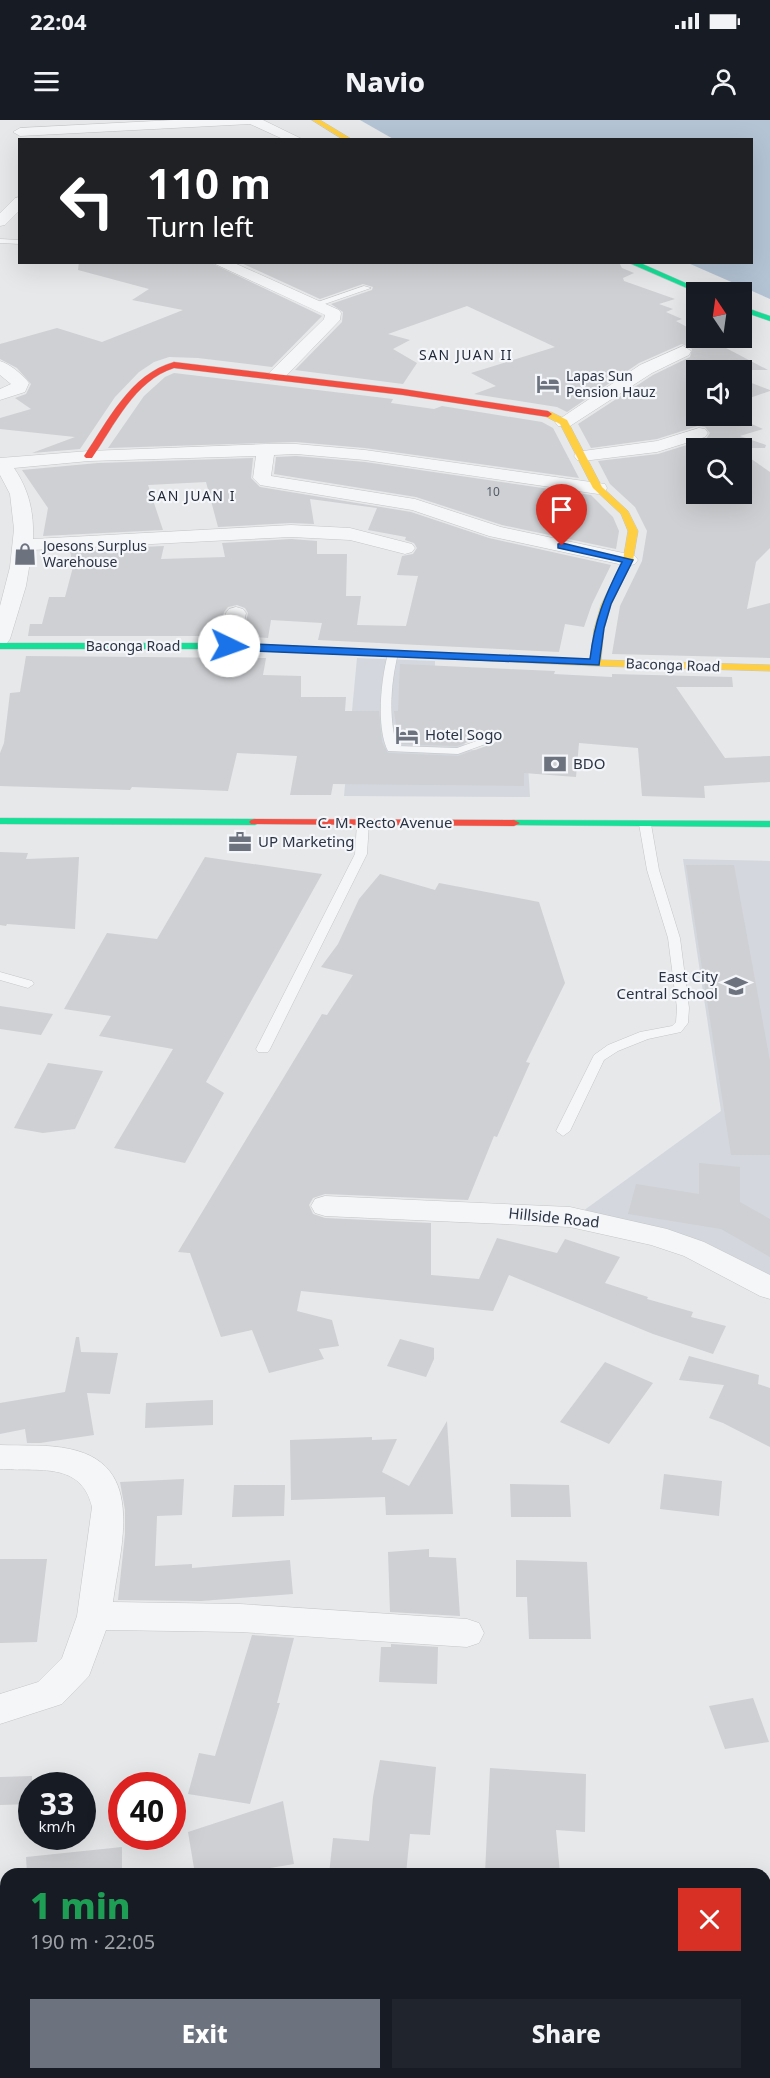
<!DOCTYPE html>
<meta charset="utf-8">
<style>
body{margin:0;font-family:"Noto Sans",sans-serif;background:#20242c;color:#f1f3f6;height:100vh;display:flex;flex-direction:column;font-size:22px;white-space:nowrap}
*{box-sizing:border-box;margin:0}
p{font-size:20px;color:#9ea1a6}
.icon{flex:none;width:33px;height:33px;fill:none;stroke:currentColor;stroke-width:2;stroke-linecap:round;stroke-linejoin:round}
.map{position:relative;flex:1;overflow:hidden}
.details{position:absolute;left:0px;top:1748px;width:771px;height:212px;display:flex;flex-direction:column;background:#171b24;border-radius:18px 18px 0 0;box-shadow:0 6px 24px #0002}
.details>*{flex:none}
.hud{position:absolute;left:18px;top:18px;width:735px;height:126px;border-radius:0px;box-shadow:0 6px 24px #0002;background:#202124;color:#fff;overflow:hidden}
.needle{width:39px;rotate:347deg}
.controls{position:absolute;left:686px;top:162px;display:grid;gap:12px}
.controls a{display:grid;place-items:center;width:66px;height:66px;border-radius:0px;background:#171b24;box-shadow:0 6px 24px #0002;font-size:30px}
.speed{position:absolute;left:18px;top:1652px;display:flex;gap:12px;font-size:30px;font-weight:700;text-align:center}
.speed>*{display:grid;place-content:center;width:78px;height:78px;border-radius:50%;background:#171b24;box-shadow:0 6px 24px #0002;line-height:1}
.speed small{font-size:15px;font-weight:400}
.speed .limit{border:9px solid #d22;background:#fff;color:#111}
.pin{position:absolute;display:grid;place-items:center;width:51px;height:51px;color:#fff;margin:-62px -26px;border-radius:50% 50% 50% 0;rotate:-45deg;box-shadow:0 0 6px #0007}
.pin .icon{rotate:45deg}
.me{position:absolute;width:66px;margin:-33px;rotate:93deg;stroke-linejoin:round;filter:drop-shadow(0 0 4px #0008)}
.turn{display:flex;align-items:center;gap:21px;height:126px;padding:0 30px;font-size:27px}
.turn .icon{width:78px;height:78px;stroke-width:2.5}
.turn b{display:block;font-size:42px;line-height:51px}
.round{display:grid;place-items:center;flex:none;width:63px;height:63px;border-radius:0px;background:#20242c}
.overview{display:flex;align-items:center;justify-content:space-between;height:102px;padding:0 30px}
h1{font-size:36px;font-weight:800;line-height:45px;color:#1e9e55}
.button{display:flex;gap:12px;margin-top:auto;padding:12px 30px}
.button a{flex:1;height:69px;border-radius:0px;background:#6c737f;color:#fff;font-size:24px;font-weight:800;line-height:69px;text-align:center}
.button a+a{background:#20242c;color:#f1f3f6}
.status{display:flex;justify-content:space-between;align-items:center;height:42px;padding:0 30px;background:#171b24;direction:ltr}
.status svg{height:16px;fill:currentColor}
header{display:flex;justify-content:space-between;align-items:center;height:78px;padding:0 30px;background:#171b24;font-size:27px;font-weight:800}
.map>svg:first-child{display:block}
</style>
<div class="status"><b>22:04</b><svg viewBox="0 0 49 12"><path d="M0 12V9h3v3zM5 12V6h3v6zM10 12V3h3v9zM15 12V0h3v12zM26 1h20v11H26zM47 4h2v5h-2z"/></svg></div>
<header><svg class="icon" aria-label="menu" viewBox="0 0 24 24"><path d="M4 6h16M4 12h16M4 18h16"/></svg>Navio<svg class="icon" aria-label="person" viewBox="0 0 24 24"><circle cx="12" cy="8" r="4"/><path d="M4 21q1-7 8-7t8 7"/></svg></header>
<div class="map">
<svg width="770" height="1958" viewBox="0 0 770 1958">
<rect width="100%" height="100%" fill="#e6e8ea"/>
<path fill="#d4d7dd" d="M357,538L435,541L434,598L463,599L465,630H527L530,677L344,676Z
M683,739L770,741V1157L583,1091L721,991Z"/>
<path fill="#b4c4d5" d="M360,0H770V179L688,143L752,142V20H395Z"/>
<path fill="#ced0d3" d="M79,142H209L322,196L272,247L198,238L169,237L154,242L139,252L115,277L80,329L32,333L75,317L0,309V298L31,289L15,278L26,274L31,264L17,248L0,239V224L57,208L102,222L183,190L132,180L149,169L78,150Z
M239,142H619L622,148L634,153L623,158L624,161L675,179L659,184L673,189L666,192L682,199L676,201L696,212V218H707L768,250H696V296H741V288L751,293L738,298L763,309L740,316L766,325L765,328H696V374H741V332L770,352V428L756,442L747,489L770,483V538L612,534L620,486L642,441L647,411L635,387L610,364L598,341L658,334L706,319L710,313L705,307L698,306L657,319L591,328L578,304L653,255L690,237L692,229L682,224L639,243L567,292L557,287L474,274L496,266L471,253L555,227L467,186L388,214L410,220L393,229L417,243L403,264L295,250L342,202L343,192L331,184L372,170L373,167L363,164L320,179Z
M174,253L393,279L391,283L434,289L442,286L542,302L553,308L579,358L365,328L296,322L108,328L144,276L165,257Z
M741,259L770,270V271L741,281Z
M296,336L365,342L591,375L613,397L619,411L616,429L502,405L416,377L274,354L276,337Z
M253,338L251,358L260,367L411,392L489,418L611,445L592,484L584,507L565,504L559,532L318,520L322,503L271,500L268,518L243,516L248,493L245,488L237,485L228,487L224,492L219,516H28L30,504H42L49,477H65L73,447L70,430L164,426L161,439L225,437L222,423L291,419L317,421V434H347L346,476H361L357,505L406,506L418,456L397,455L402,436L413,434L417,428L414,423L405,420L406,417L368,410L377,388L310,379L314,404L291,403L218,407L206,362L148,365L163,410L43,416L48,388L22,350L98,343Z
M26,536L266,538L263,555L301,556V577H346L345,591H379L382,622L388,633L458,636L495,623L497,618L489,614L457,626L399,624L394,591H398L400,544L555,551L554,554L612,557V554L732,557L733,567H676L725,638L770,636V662L704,666L705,678L642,676L638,628L579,623L576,657L524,653V666L333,664L331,675H290L297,636L237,633L228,671L132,667L130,670L0,666V633L4,623L10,573L20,572Z
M0,732L28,733L26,739L79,737L75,809L7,804L6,806L0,805Z
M205,737L322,754L206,962L224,973L185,1043L114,1028L173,929L99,916L111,896L64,889L107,813L157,819Z
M686,745H734L770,941V1035H731Z
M380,754L435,770L439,763L539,782L565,863L526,942L530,943L497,1017L494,1016L468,1080L325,1074L313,1078L309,1085L313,1094L325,1098L431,1103V1155L479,1159L497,1118L557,1133L565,1119L620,1137L605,1163L648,1177L647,1179L693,1192L691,1197L726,1206L713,1234L653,1214L509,1155L493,1191L301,1171L297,1191L332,1200L339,1226L319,1229L324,1239L269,1253L252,1210L221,1217L190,1133L178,1132L322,894L327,895L353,855L321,847L338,824L359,779Z
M0,886L53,894L41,915L0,909Z
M48,943L103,951L75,1009L43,1013L14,1008Z
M699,1043L740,1047V1082L770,1099V1137L721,1109L628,1094L636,1064L699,1074Z
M76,1217H79L81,1232L118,1233L110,1274L87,1273L94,1315L40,1323H27L25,1309L0,1314V1283L65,1272Z
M400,1219L434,1228V1239L426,1257L387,1246Z
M689,1236L759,1255L758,1264L770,1268V1327L723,1303L709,1298L724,1265L679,1260Z
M605,1242L653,1263L609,1324L560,1302Z
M213,1280V1305L145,1308L146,1283Z
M447,1301L453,1394L386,1395L385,1377L291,1380L290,1320L372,1317V1320L397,1319L382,1352L409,1366Z
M664,1354L722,1361L719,1396L660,1389Z
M184,1359L182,1395L157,1396L155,1446L192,1444V1448L290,1440L293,1474L201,1481L118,1480L125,1414V1390L120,1362Z
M510,1364L569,1365L571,1397H511Z
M234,1365H285L284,1396L232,1397Z
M429,1429V1437L456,1438L460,1496L390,1492L388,1432Z
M0,1439H47L37,1522L0,1523Z
M516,1440L587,1442L591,1519H529L527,1477H516Z
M252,1515L294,1518L277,1583H280L250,1684L188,1674L199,1633L215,1636Z
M391,1524L438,1527L437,1564L379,1562L381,1527H391Z
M753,1578L769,1622L725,1629L709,1586Z
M380,1640L436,1647L430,1715L410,1714L406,1754H329L333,1718L369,1721L373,1677Z
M490,1648L586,1654L585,1712L556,1710L560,1754H485Z
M32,1656V1684L0,1685V1657Z
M283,1681L294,1744L235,1754H195L188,1712Z
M122,1727V1754H27L26,1737Z"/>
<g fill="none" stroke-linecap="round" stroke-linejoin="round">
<g stroke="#c4c6c8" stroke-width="1">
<path id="lane" d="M0,119L20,120V124L0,123Z
M364,166L371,168L319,186L312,184Z
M393,531L398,534C391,561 388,598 397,626L457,628L490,616L495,619L494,621L458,634L388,631C376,608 381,559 388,534Z
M363,700L369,703L367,734L270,929L268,932H258L256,929L355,734L357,703Z
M645,701L651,704L659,750L680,818L689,888L688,903L681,912L648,919L618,931L604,940L570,1011L563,1016L556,1011L594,935L608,925L640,912L672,906L676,902L677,888L668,818L647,750L639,704Z
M0,852L32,861L34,864L28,868L0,860Z"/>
</g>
<g stroke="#c4c6c8" stroke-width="1">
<path id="street" d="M174,0H263L304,20H285L250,4L20,16L13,12L20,8Z
M20,77V90L5,105L0,106V93L15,78Z
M211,142H232L339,190L341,193L340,200L282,260H270L268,256L270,252L324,199L325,195Z
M683,226L691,231L689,235L652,253L570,306H558L555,302L640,245Z
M0,241C10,244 22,254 29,263L25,272L0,280V269L11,264L0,255Z
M699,308L705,309L708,313L705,317L657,332L583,341L577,340L574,336L577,332L583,331L657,321Z
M266,324H296L365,330L605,364L607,368L605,372L598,374L365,340L296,334L274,335L271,356L415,379L501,407L628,434L635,436L638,440L635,444L628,446L489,416L412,390L260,365L253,358L256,336L89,341L14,348C29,370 34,392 33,419L291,405L350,408L412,424L415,428L412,432L405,434L350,420L291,417L32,430L26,466L10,519L7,523L0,525V486L10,447L14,409L10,374L0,355V338L89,331Z
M236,487L243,489L246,493L239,526L236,530L229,532L222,530L219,526L226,493L229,489Z
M325,1076L570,1087L667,1109L704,1122L770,1155V1179L760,1176L684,1136L651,1125L570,1107L325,1096L315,1093L311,1086L315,1079Z
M0,1325C22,1326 48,1324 70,1329C147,1345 120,1427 113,1482L240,1484L467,1499L479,1503L484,1513L479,1523L467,1527L240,1512L106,1510L89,1556L62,1584L0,1604V1574L38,1562L62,1538L77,1496L92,1387C81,1341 39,1352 0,1349Z"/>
</g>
<g stroke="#c4c6c8" stroke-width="1">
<path id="fast" d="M627,142H638L706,172H696Z
M741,186L770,196V201L741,191Z
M0,523H229L310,527L315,530L310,533L229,529H0Z
M0,698L255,699L261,702L255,705L0,704Z
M514,700L770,701V707L510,705L508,703L510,701Z"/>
</g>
<g stroke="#c4c6c8" stroke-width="1">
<path id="slow" d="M312,0H320L353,20H344Z
M545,292H551L567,300L602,367L628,391L638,411L633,440L611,485L604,509L601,540L770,545V551L595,546L306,532V528L310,527L590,540L594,509L601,485L623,440L628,411L621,394L593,368L560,304L545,296Z"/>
</g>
<g stroke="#c4c6c8" stroke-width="1">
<path id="jam" d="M174,242L403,269L548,291L552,294L548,297L403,275L174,248C135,260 114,306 92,338H86L84,336C108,301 130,254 174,242Z
M255,699L514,700L520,703L514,706L251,704L249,702L251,700Z"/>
</g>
<use href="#lane" fill="#f5f6f7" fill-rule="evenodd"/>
<use href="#street" fill="#f5f6f7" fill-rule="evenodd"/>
<use href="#fast" fill="#16e098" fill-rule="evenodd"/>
<use href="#slow" fill="#ffcf43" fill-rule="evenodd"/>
<use href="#jam" fill="#f24e42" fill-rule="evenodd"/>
</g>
<path fill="#1a73e8" stroke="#114b97" stroke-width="1.5" d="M562,423L633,440L611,484L604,508L599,545L229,530L224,526L229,523L590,539C595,499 604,478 622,442L558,428V424Z"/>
<defs>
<g id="hotel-bare" transform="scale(1.8)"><path d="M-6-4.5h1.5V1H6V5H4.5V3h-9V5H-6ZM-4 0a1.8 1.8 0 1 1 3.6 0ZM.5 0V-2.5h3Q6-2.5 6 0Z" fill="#6c737f" stroke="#f4f6f9" stroke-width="2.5" paint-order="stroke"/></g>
<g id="shop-bare" transform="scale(1.8)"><path d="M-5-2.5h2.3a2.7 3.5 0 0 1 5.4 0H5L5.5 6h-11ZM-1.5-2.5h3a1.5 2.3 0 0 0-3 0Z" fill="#6c737f" stroke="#f4f6f9" stroke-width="2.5" paint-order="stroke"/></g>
<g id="bank-bare" transform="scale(1.8)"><path d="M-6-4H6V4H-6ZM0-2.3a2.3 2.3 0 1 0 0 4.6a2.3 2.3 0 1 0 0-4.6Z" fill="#6c737f" stroke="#f4f6f9" stroke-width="2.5" paint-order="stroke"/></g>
<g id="office-bare" transform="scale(1.8)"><path d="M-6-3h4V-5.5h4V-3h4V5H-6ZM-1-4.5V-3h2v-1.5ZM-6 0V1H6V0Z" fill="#6c737f" stroke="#f4f6f9" stroke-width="2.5" paint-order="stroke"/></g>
<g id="school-bare" transform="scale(1.8)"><path d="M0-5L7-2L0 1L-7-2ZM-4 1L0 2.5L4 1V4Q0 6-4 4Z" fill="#6c737f" stroke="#f4f6f9" stroke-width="2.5" paint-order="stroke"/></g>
</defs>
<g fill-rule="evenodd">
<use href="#hotel-bare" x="548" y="264"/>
<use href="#shop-bare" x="25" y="434"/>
<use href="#hotel-bare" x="407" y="615"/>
<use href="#bank-bare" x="555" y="644"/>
<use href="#office-bare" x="240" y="722"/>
<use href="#school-bare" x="736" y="866"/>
</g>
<g text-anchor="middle" stroke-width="4.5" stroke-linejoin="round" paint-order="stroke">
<g font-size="12" fill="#545c69">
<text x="493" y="376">10</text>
</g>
<g font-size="14" letter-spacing="1.5" fill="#1d2536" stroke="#f4f6f9">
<text x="466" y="240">SAN JUAN II</text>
<text x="192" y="381">SAN JUAN I</text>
</g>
<g font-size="14" fill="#2b3445" stroke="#f4f6f9" text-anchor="start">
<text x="566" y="261">Lapas Sun<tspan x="566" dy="16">Pension Hauz</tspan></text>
<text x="43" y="431">Joesons Surplus<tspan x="43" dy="16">Warehouse</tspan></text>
</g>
<g font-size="14" fill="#2b3445" stroke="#f4f6f9">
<text x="133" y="531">Baconga Road</text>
<text transform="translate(673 545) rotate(2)" y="5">Baconga Road</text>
</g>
<g font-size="15" fill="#2b3445" stroke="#f4f6f9" text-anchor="start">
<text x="425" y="620">Hotel Sogo</text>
<text x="573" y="649">BDO</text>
<text x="258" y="727">UP Marketing</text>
<text x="718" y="862" text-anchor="end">East City<tspan x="718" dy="17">Central School</tspan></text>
</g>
<g font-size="15" fill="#2b3445" stroke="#f4f6f9">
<text x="385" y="708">C. M. Recto Avenue</text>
<text transform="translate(554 1098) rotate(6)" y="5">Hillside Road</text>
</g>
</g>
</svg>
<div class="controls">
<a><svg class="needle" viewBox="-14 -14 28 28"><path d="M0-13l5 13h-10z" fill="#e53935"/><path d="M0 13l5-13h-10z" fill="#9ea1a6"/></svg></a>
<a><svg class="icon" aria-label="sound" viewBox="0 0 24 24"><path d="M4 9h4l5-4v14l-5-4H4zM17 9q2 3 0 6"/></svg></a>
<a><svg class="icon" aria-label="search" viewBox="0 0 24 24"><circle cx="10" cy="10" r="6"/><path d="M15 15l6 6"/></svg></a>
</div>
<div class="speed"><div>33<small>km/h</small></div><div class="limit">40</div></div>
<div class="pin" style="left:562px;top:426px;background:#d93025"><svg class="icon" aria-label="arrive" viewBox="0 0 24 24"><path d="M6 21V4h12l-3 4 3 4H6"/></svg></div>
<svg class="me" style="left:229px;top:526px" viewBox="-20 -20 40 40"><circle r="19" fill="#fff"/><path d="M0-13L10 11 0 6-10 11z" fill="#1a73e8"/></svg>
<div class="hud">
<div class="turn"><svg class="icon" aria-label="left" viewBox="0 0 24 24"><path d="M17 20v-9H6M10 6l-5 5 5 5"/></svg><div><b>110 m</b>Turn left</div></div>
</div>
<section class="details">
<div class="overview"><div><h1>1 min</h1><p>190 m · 22:05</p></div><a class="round" style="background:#d93025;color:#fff"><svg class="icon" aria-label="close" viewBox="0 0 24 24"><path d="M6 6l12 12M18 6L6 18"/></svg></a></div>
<div class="button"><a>Exit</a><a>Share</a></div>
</section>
</div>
